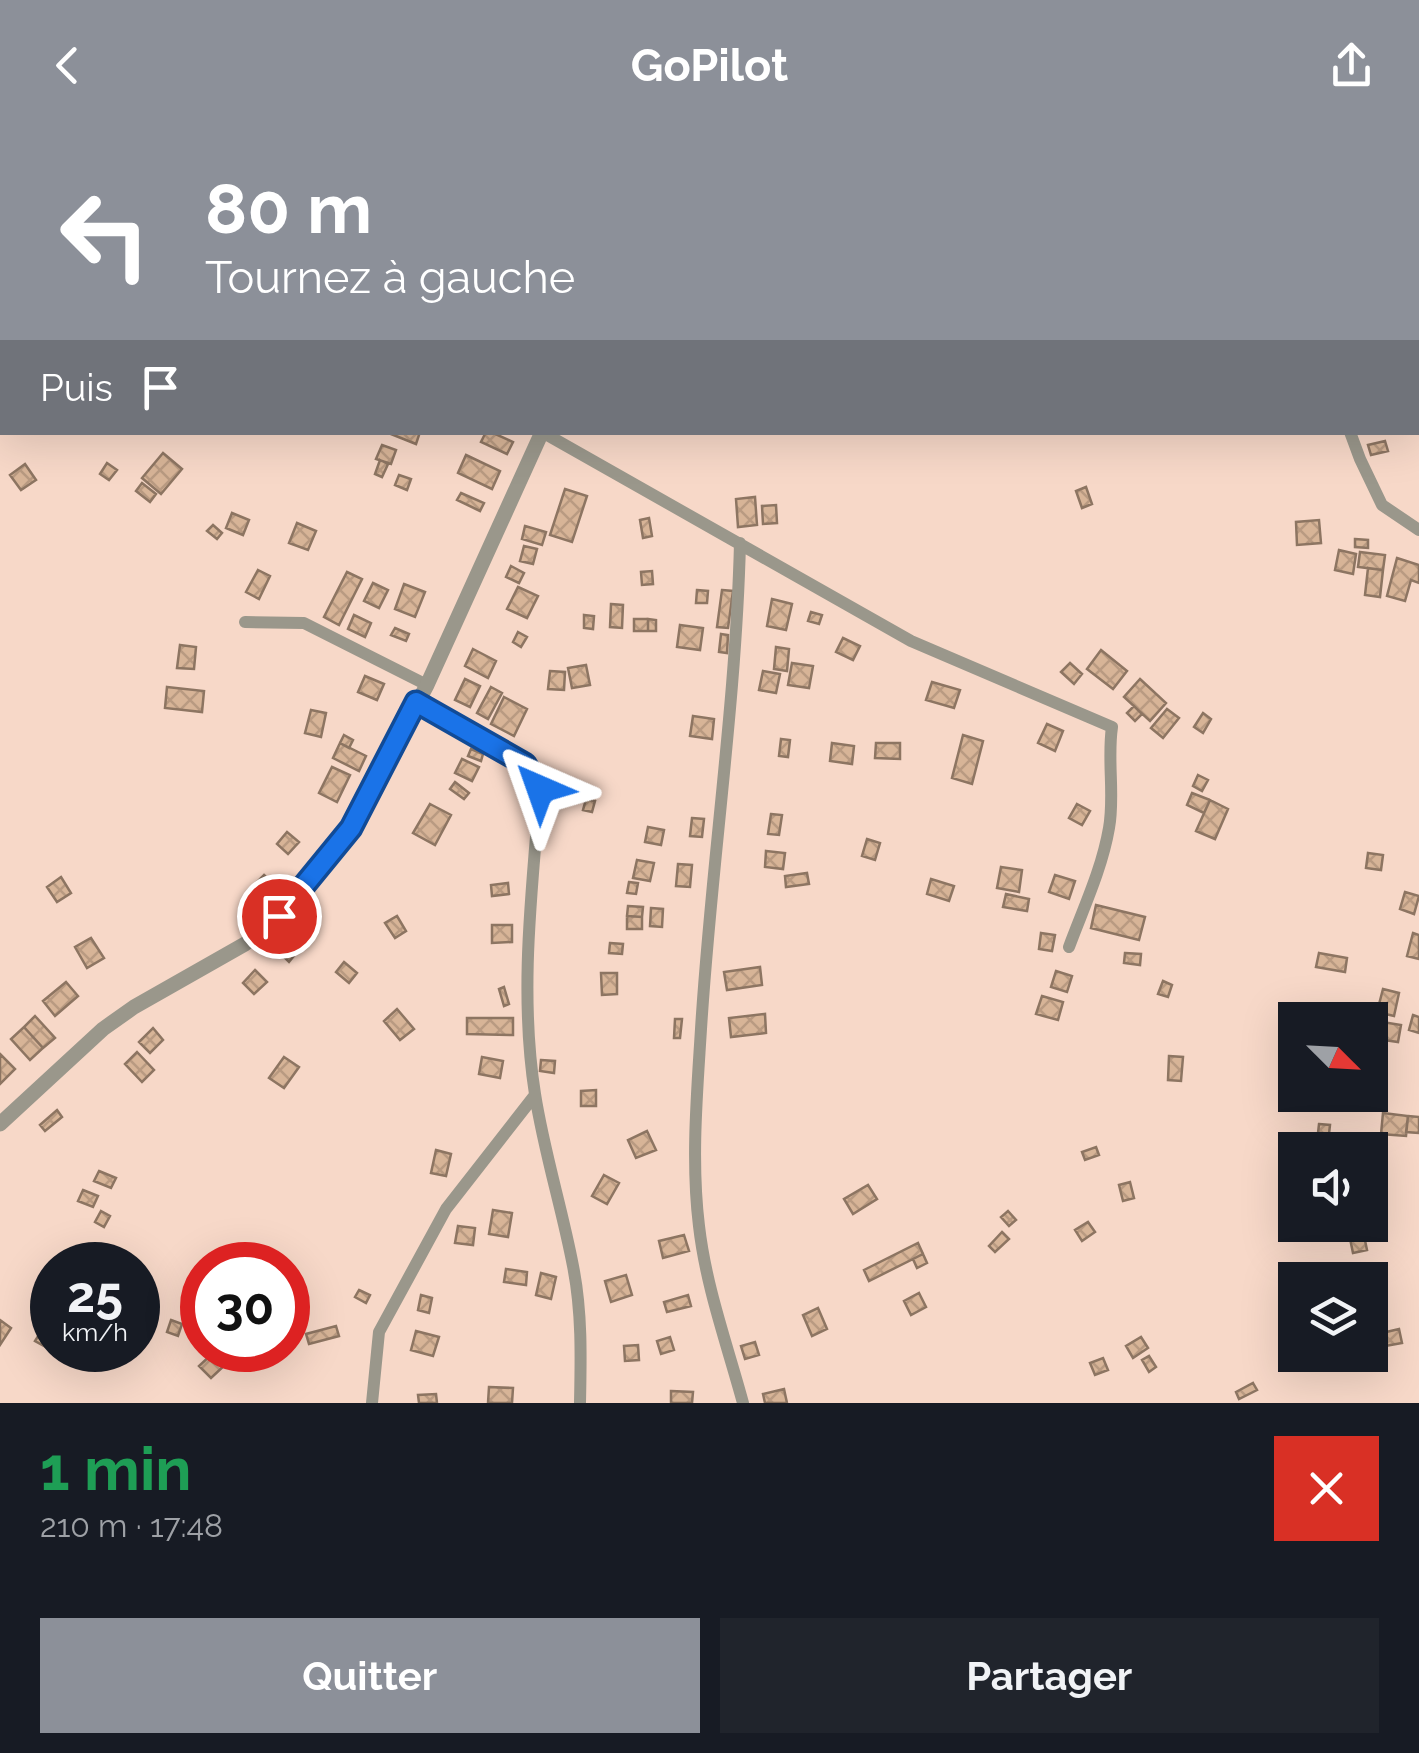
<!DOCTYPE html>
<html lang="fr">
<meta charset="utf-8">
<style>
body{margin:0;font-family:Raleway,sans-serif;background:#20242c;color:#f1f3f6;height:100vh;display:flex;flex-direction:column;font-size:38px;white-space:nowrap}
*{box-sizing:border-box;margin:0}
p{font-size:32px;color:#9ea1a6}
.icon{flex:none;width:55px;height:55px;fill:none;stroke:currentColor;stroke-width:2;stroke-linecap:round;stroke-linejoin:round}
.map{position:relative;height:1273px;overflow:hidden}
.sheet{display:flex;flex-direction:column;background:#171b24;flex:1}
.sheet>*{flex:none}
.hud{position:absolute;left:0px;top:0px;width:1420px;height:305px;box-shadow:0 10px 40px #0002;background:#8c9099;color:#fff;overflow:hidden}
.needle{width:65px;rotate:114deg}
.controls{position:absolute;left:1278px;top:872px;display:grid;gap:20px}
.controls a{display:grid;place-items:center;width:110px;height:110px;border-radius:0px;background:#171b24;box-shadow:0 10px 40px #0002;font-size:50px}
.speed{position:absolute;left:30px;top:1112px;display:flex;gap:20px;font-size:50px;font-weight:700;text-align:center}
.speed>*{display:grid;place-content:center;width:130px;height:130px;border-radius:50%;background:#171b24;box-shadow:0 10px 40px #0002;line-height:1}
.speed small{font-size:25px;font-weight:400}
.speed .limit{border:15px solid #d22;background:#fff;color:#111}
.pin{position:absolute;display:grid;place-items:center;width:85px;height:85px;color:#fff;margin:-42px;border:5px solid #fff;border-radius:50%;box-shadow:0 2px 10px #0007}
.me{position:absolute;width:110px;margin:-55px;rotate:317deg;stroke-linejoin:round;filter:drop-shadow(0 0 8px #0008)}
.turn{display:flex;align-items:center;gap:35px;height:210px;padding:0 40px;font-size:45px}
.turn .icon{width:130px;height:130px;stroke-width:2.5}
.turn b{display:block;font-size:70px;line-height:85px}
.then{display:flex;align-items:center;height:95px;padding:0 40px;background:#0003;gap:20px;font-size:38px}
.round{display:grid;place-items:center;flex:none;width:105px;height:105px;border-radius:0px;background:#20242c}
.summary{display:flex;align-items:center;justify-content:space-between;height:170px;padding:0 40px}
h1{font-size:60px;font-weight:700;line-height:75px;color:#1e9e55}
.action{display:flex;gap:20px;margin-top:auto;padding:20px 40px}
.action a{flex:1;height:115px;border-radius:0px;background:#8c9099;color:#fff;font-size:40px;font-weight:700;line-height:115px;text-align:center}
.action a+a{background:#20242c;color:#f1f3f6}
header{display:flex;justify-content:space-between;align-items:center;height:130px;padding:0 40px;background:#8c9099;color:#fff;font-size:45px;font-weight:700}
.map>svg:first-child{display:block}
</style>
<header><svg class="icon" aria-label="back" viewBox="0 0 24 24"><path d="M15 5l-7 7 7 7"/></svg>GoPilot<svg class="icon" aria-label="share" viewBox="0 0 24 24"><path d="M12 15V3M7 8l5-5 5 5M5 13v7h14v-7"/></svg></header>
<div class="map">
<svg width="1419" height="1273" viewBox="0 0 1419 1273">
<defs>
<pattern id="forest-firs" width="22" height="20" patternUnits="userSpaceOnUse" patternTransform="scale(2.5)"><rect width="22" height="20" fill="#b6c6a9"/><path d="M5 1l3.5 6h-7zM16 11l3.5 6h-7z" fill="#9caa91"/></pattern>
<pattern id="building-cross-hatch" width="8" height="8" patternUnits="userSpaceOnUse" patternTransform="scale(2.5)"><rect width="8" height="8" fill="#d7b497"/><path d="M0 0l8 8M0 8l8-8" fill="none" stroke="#b99a81"/></pattern>
</defs>
<rect width="100%" height="100%" fill="#f7d8c8"/>
<path fill="url(#forest-firs)" d="M0,0H234L235,2H2V145H0Z"/>
<path fill="url(#building-cross-hatch)" stroke="#8d7562" stroke-width="2.5" d="M386,302H420L416,314Z
M486,302H491L513,312L507,324L481,312Z
M1385,311L1388,321L1371,325L1368,315Z
M382,315L396,320L391,334L376,329Z
M163,323L182,339L161,364L142,348Z
M466,325L500,341L492,359L458,343Z
M380,330L388,334L382,347L375,344Z
M107,333L117,340L109,350L100,344Z
M25,334L36,350L21,360L10,345Z
M399,345L411,349L407,360L395,355Z
M142,353L156,364L150,372L136,361Z
M1086,357L1092,374L1082,378L1076,361Z
M565,359L587,366L572,412L550,405Z
M461,363L484,373L480,381L457,370Z
M755,367L757,395L738,397L736,369Z
M776,375L777,393L763,394L762,376Z
M232,383L249,390L243,405L226,398Z
M649,388L652,406L643,408L640,390Z
M1319,390L1321,413L1297,415L1296,392Z
M297,393L316,401L308,420L289,413Z
M213,395L222,403L217,409L207,401Z
M525,396L546,402L542,415L522,409Z
M1355,409L1368,410V418L1355,417Z
M524,416L537,419L533,434L520,431Z
M1339,420L1356,424L1353,444L1335,440Z
M1360,422L1385,425L1383,440L1358,437Z
M1397,428L1419,435V453L1411,450L1405,471L1387,466Z
M511,436L524,443L519,453L506,447Z
M1368,438L1383,440L1380,467L1365,465Z
M258,440L270,446L259,469L246,462Z
M652,441L653,454L642,455L641,442Z
M347,442L362,449L339,495L324,487Z
M373,453L388,460L379,478L364,471Z
M404,454L425,462L415,487L395,479Z
M518,457L538,466L527,488L507,479Z
M697,460L708,461L707,473H696Z
M722,460L733,461L728,498L717,497Z
M772,469L792,474L786,500L767,496Z
M611,474L623,475L622,498L610,497Z
M811,482L822,485L819,494L808,491Z
M354,485L371,493L365,507L348,499Z
M584,485L594,486L593,499L584,498Z
M634,489H648V501H634Z
M648,489L656,490V501H648Z
M680,495L703,498L700,520L677,517Z
M395,498L409,504L406,511L391,505Z
M518,502L527,507L521,517L513,512Z
M721,504L728,505L727,523L719,522Z
M843,508L860,516L853,530L836,522Z
M180,515L196,517L194,539L177,538Z
M776,517L789,519L787,541L774,539Z
M473,519L496,531L488,548L465,536Z
M1101,520L1127,541L1113,559L1087,539Z
M792,533L813,536L809,558L788,555Z
M1070,533L1082,544L1074,554L1061,542Z
M586,535L590,555L572,558L568,538Z
M550,541L565,542L564,560L548,559Z
M763,541L780,544L776,563L759,560Z
M365,546L384,554L377,570L358,562Z
M465,549L480,556L470,577L455,570Z
M1140,549L1166,573L1150,591L1124,567Z
M932,552L960,560L954,578L926,570Z
M167,557L204,561L202,582L165,578Z
M491,557L502,563L488,589L477,583Z
M504,567L527,579L514,606L491,594Z
M1134,576L1142,584L1135,591L1127,583Z
M1167,579L1179,588L1163,608L1151,598Z
M311,580L326,583L321,607L305,603Z
M1203,583L1211,589L1203,603L1194,597Z
M693,586L714,589L712,609L690,606Z
M1047,594L1063,601L1055,621L1038,613Z
M344,605L353,610L349,618L340,613Z
M963,605L983,611L972,654L952,648Z
M781,609L790,610L788,627L779,626Z
M340,613L366,626L359,641L333,628Z
M832,613L854,616L852,634L830,631Z
M876,613H900V629L875,628Z
M471,619L483,624L481,631L468,626Z
M462,629L479,637L472,651L455,643Z
M332,637L350,645L337,672L319,663Z
M1198,645L1208,650L1202,661L1193,656Z
M455,652L469,663L464,669L450,659Z
M1192,663L1210,670L1204,683L1187,675Z
M586,669L595,671L592,682L583,680Z
M1210,670L1228,679L1215,709L1196,701Z
M430,674L451,685L435,715L413,703Z
M1077,674L1090,681L1082,695L1069,688Z
M771,684L782,685L779,705L768,704Z
M692,688L704,689L702,707L690,706Z
M648,697L664,700L661,715L645,712Z
M287,702L299,712L288,724L277,714Z
M867,709L880,713L875,730L862,726Z
M766,721L785,723L783,739L765,737Z
M1368,723L1383,725L1381,740L1366,738Z
M637,730L654,733L650,751L633,748Z
M678,734L692,735L690,757L676,756Z
M1001,737L1022,740L1019,762L997,758Z
M807,743L809,754L786,757L785,746Z
M264,745L276,757L260,772L249,760Z
M1055,745L1075,751L1069,769L1049,762Z
M61,747L71,763L57,772L47,757Z
M931,749L954,756L949,771L927,764Z
M629,752L638,753L636,764L627,763Z
M508,753L509,764L492,766L491,755Z
M1405,762L1419,766L1414,784L1400,779Z
M1006,764L1029,769L1027,781L1003,777Z
M1096,775L1145,787L1139,810L1091,798Z
M628,776L643,777L642,787L627,786Z
M651,778L663,779L662,797L650,796Z
M397,786L406,801L395,808L385,793Z
M627,786L642,787V799H627Z
M492,795H512V812L492,813Z
M306,801L311,805L289,832L284,827Z
M1041,803L1055,805L1052,821L1039,819Z
M1413,803L1419,805V829L1407,826Z
M91,808L104,828L87,838L75,817Z
M610,813L623,814L622,824L609,823Z
M1125,823L1141,824L1140,835L1124,833Z
M1319,823L1347,828L1345,842L1316,837Z
M344,832L357,843L349,853L336,842Z
M760,837L762,855L727,860L724,842Z
M255,840L267,852L254,864L243,853Z
M1056,841L1072,846L1067,862L1051,857Z
M601,843H617V864L602,865Z
M1163,851L1172,855L1168,867L1158,864Z
M66,852L78,866L55,886L43,871Z
M504,857L509,874L504,876L499,859Z
M1383,859L1399,863L1394,886L1377,882Z
M1042,866L1063,872L1058,890L1036,884Z
M397,879L414,899L400,910L384,891Z
M1342,879L1365,885L1363,890H1339Z
M765,884L766,903L731,907L729,888Z
M1413,885L1419,887V903L1409,900Z
M35,886L55,908L43,918L24,897Z
M467,888H513V905L467,904Z
M675,889H682L680,908H674Z
M1370,890L1401,895L1398,912L1370,908Z
M24,897L43,918L30,930L11,909Z
M153,898L163,910L150,923L139,912Z
M137,922L154,940L142,952L125,934Z
M0,924L15,939L0,954Z
M1169,926L1183,927L1181,951L1168,950Z
M284,927L299,937L284,958L269,948Z
M482,927L503,931L500,948L479,944Z
M541,930L555,931L554,943L540,941Z
M596,960V976H581V961Z
M57,980L62,987L45,1001L40,995Z
M1383,983L1408,986L1406,1006L1381,1004Z
M1408,986L1419,987V1003L1406,1002Z
M1319,994L1330,995L1329,1004L1318,1003Z
M647,1001L656,1020L636,1028L628,1010Z
M1096,1017L1099,1025L1085,1030L1082,1022Z
M436,1020L451,1024L446,1046L431,1043Z
M99,1041L116,1048L111,1058L94,1051Z
M604,1045L619,1053L607,1074L592,1066Z
M1382,1051L1383,1073L1372,1074L1370,1052Z
M1130,1052L1134,1068L1123,1071L1119,1055Z
M868,1055L877,1069L853,1084L844,1069Z
M83,1060L98,1066L93,1077L78,1071Z
M493,1080L512,1083L508,1107L489,1104Z
M101,1081L110,1086L104,1097L95,1092Z
M1008,1081L1016,1090L1009,1096L1001,1087Z
M1088,1092L1095,1102L1082,1111L1075,1100Z
M458,1096L475,1098L473,1115L455,1113Z
M1362,1096L1367,1120L1353,1123L1348,1099Z
M1002,1102L1009,1109L995,1122L989,1116Z
M684,1105L689,1121L663,1128L659,1111Z
M918,1113L923,1124L869,1151L864,1140Z
M923,1124L927,1133L917,1138L913,1129Z
M506,1139L527,1142L526,1155L504,1152Z
M541,1143L556,1147L551,1169L536,1165Z
M626,1145L632,1165L611,1172L605,1151Z
M359,1160L370,1165L366,1173L355,1167Z
M919,1163L926,1177L911,1185L904,1171Z
M421,1165L432,1168L429,1183L418,1180Z
M688,1165L691,1176L667,1182L664,1172Z
M818,1178L827,1199L812,1206L803,1185Z
M0,1190L11,1198L0,1215Z
M171,1190L182,1194L178,1206L167,1202Z
M336,1196L339,1206L309,1214L306,1204Z
M1379,1199L1381,1213L1370,1215V1201Z
M1399,1199L1402,1213L1385,1216L1382,1203Z
M42,1200L52,1206L46,1217L35,1211Z
M416,1201L439,1207L433,1226L411,1220Z
M670,1207L674,1220L661,1224L657,1211Z
M1141,1207L1148,1218L1133,1228L1126,1216Z
M755,1212L759,1225L745,1229L741,1216Z
M638,1215L639,1230L625,1231L624,1216Z
M214,1222L226,1234L211,1248L199,1236Z
M1149,1226L1156,1237L1149,1242L1142,1230Z
M1103,1228L1108,1240L1095,1245L1090,1233Z
M1253,1253L1257,1260L1239,1269L1236,1262Z
M489,1257L513,1258L512,1273H488Z
M784,1259L787,1273H765L763,1264Z
M671,1261L693,1262L692,1273H671Z
M436,1264L437,1273H419L418,1265Z"/>
<g fill="none" stroke-linecap="round" stroke-linejoin="round">
<path stroke="#9a978b" stroke-width="12" d="M1418,263L1419,262
M542,302L911,511L1112,597C1107,630 1115,666 1109,698C1102,739 1083,779 1069,817
M1350,302L1360,329L1382,375L1419,400
M740,413C736,575 711,736 701,899C697,964 691,1031 699,1096C706,1157 727,1214 743,1273
M245,492L304,493L427,555
M416,572L525,634L540,659C532,760 519,863 535,964C544,1022 562,1078 573,1136C582,1181 581,1227 580,1273
M372,1273L379,1202L446,1079L535,965"/>
<path stroke="#9a978b" stroke-width="15" d="M659,2L660,0
M0,994L103,899L134,877L245,814L279,787L351,698L427,555L542,302"/>
</g>
<g fill="none" stroke-linecap="round" stroke-linejoin="round">
<g stroke="#114b97" stroke-width="25">
<path id="route" d="M279,786L351,698L416,572L525,634L540,659"/>
</g>
<use href="#route" stroke="#1a73e8" stroke-width="18"/>
</g>
</svg>
<div class="controls">
<a><svg class="needle" viewBox="-14 -14 28 28"><path d="M0-13l5 13h-10z" fill="#e53935"/><path d="M0 13l5-13h-10z" fill="#9ea1a6"/></svg></a>
<a><svg class="icon" aria-label="sound" viewBox="0 0 24 24"><path d="M4 9h4l5-4v14l-5-4H4zM17 9q2 3 0 6"/></svg></a>
<a><svg class="icon" aria-label="layers" viewBox="0 0 24 24"><path d="M12 4l9 5-9 5-9-5zM3 14l9 5 9-5"/></svg></a>
</div>
<div class="speed"><div>25<small>km/h</small></div><div class="limit">30</div></div>
<div class="pin" style="left:279px;top:786px;background:#d93025"><svg class="icon" aria-label="arrive" viewBox="0 0 24 24"><path d="M6 21V4h12l-3 4 3 4H6"/></svg></div>
<svg class="me" style="left:540px;top:659px" viewBox="-20 -20 40 40"><path d="M0-17L14 15 0 8-14 15z" fill="#1a73e8" stroke="#fff" stroke-width="4"/></svg>
<div class="hud">
<div class="turn"><svg class="icon" aria-label="left" viewBox="0 0 24 24"><path d="M17 20v-9H6M10 6l-5 5 5 5"/></svg><div><b>80 m</b>Tournez à gauche</div></div>
<div class="then">Puis<svg class="icon" aria-label="arrive" viewBox="0 0 24 24"><path d="M6 21V4h12l-3 4 3 4H6"/></svg></div>
</div>
</div>
<section class="sheet">
<div class="summary"><div><h1>1 min</h1><p>210 m · 17:48</p></div><a class="round" style="background:#d93025;color:#fff"><svg class="icon" aria-label="close" viewBox="0 0 24 24"><path d="M6 6l12 12M18 6L6 18"/></svg></a></div>
<div class="action"><a>Quitter</a><a>Partager</a></div>
</section>
